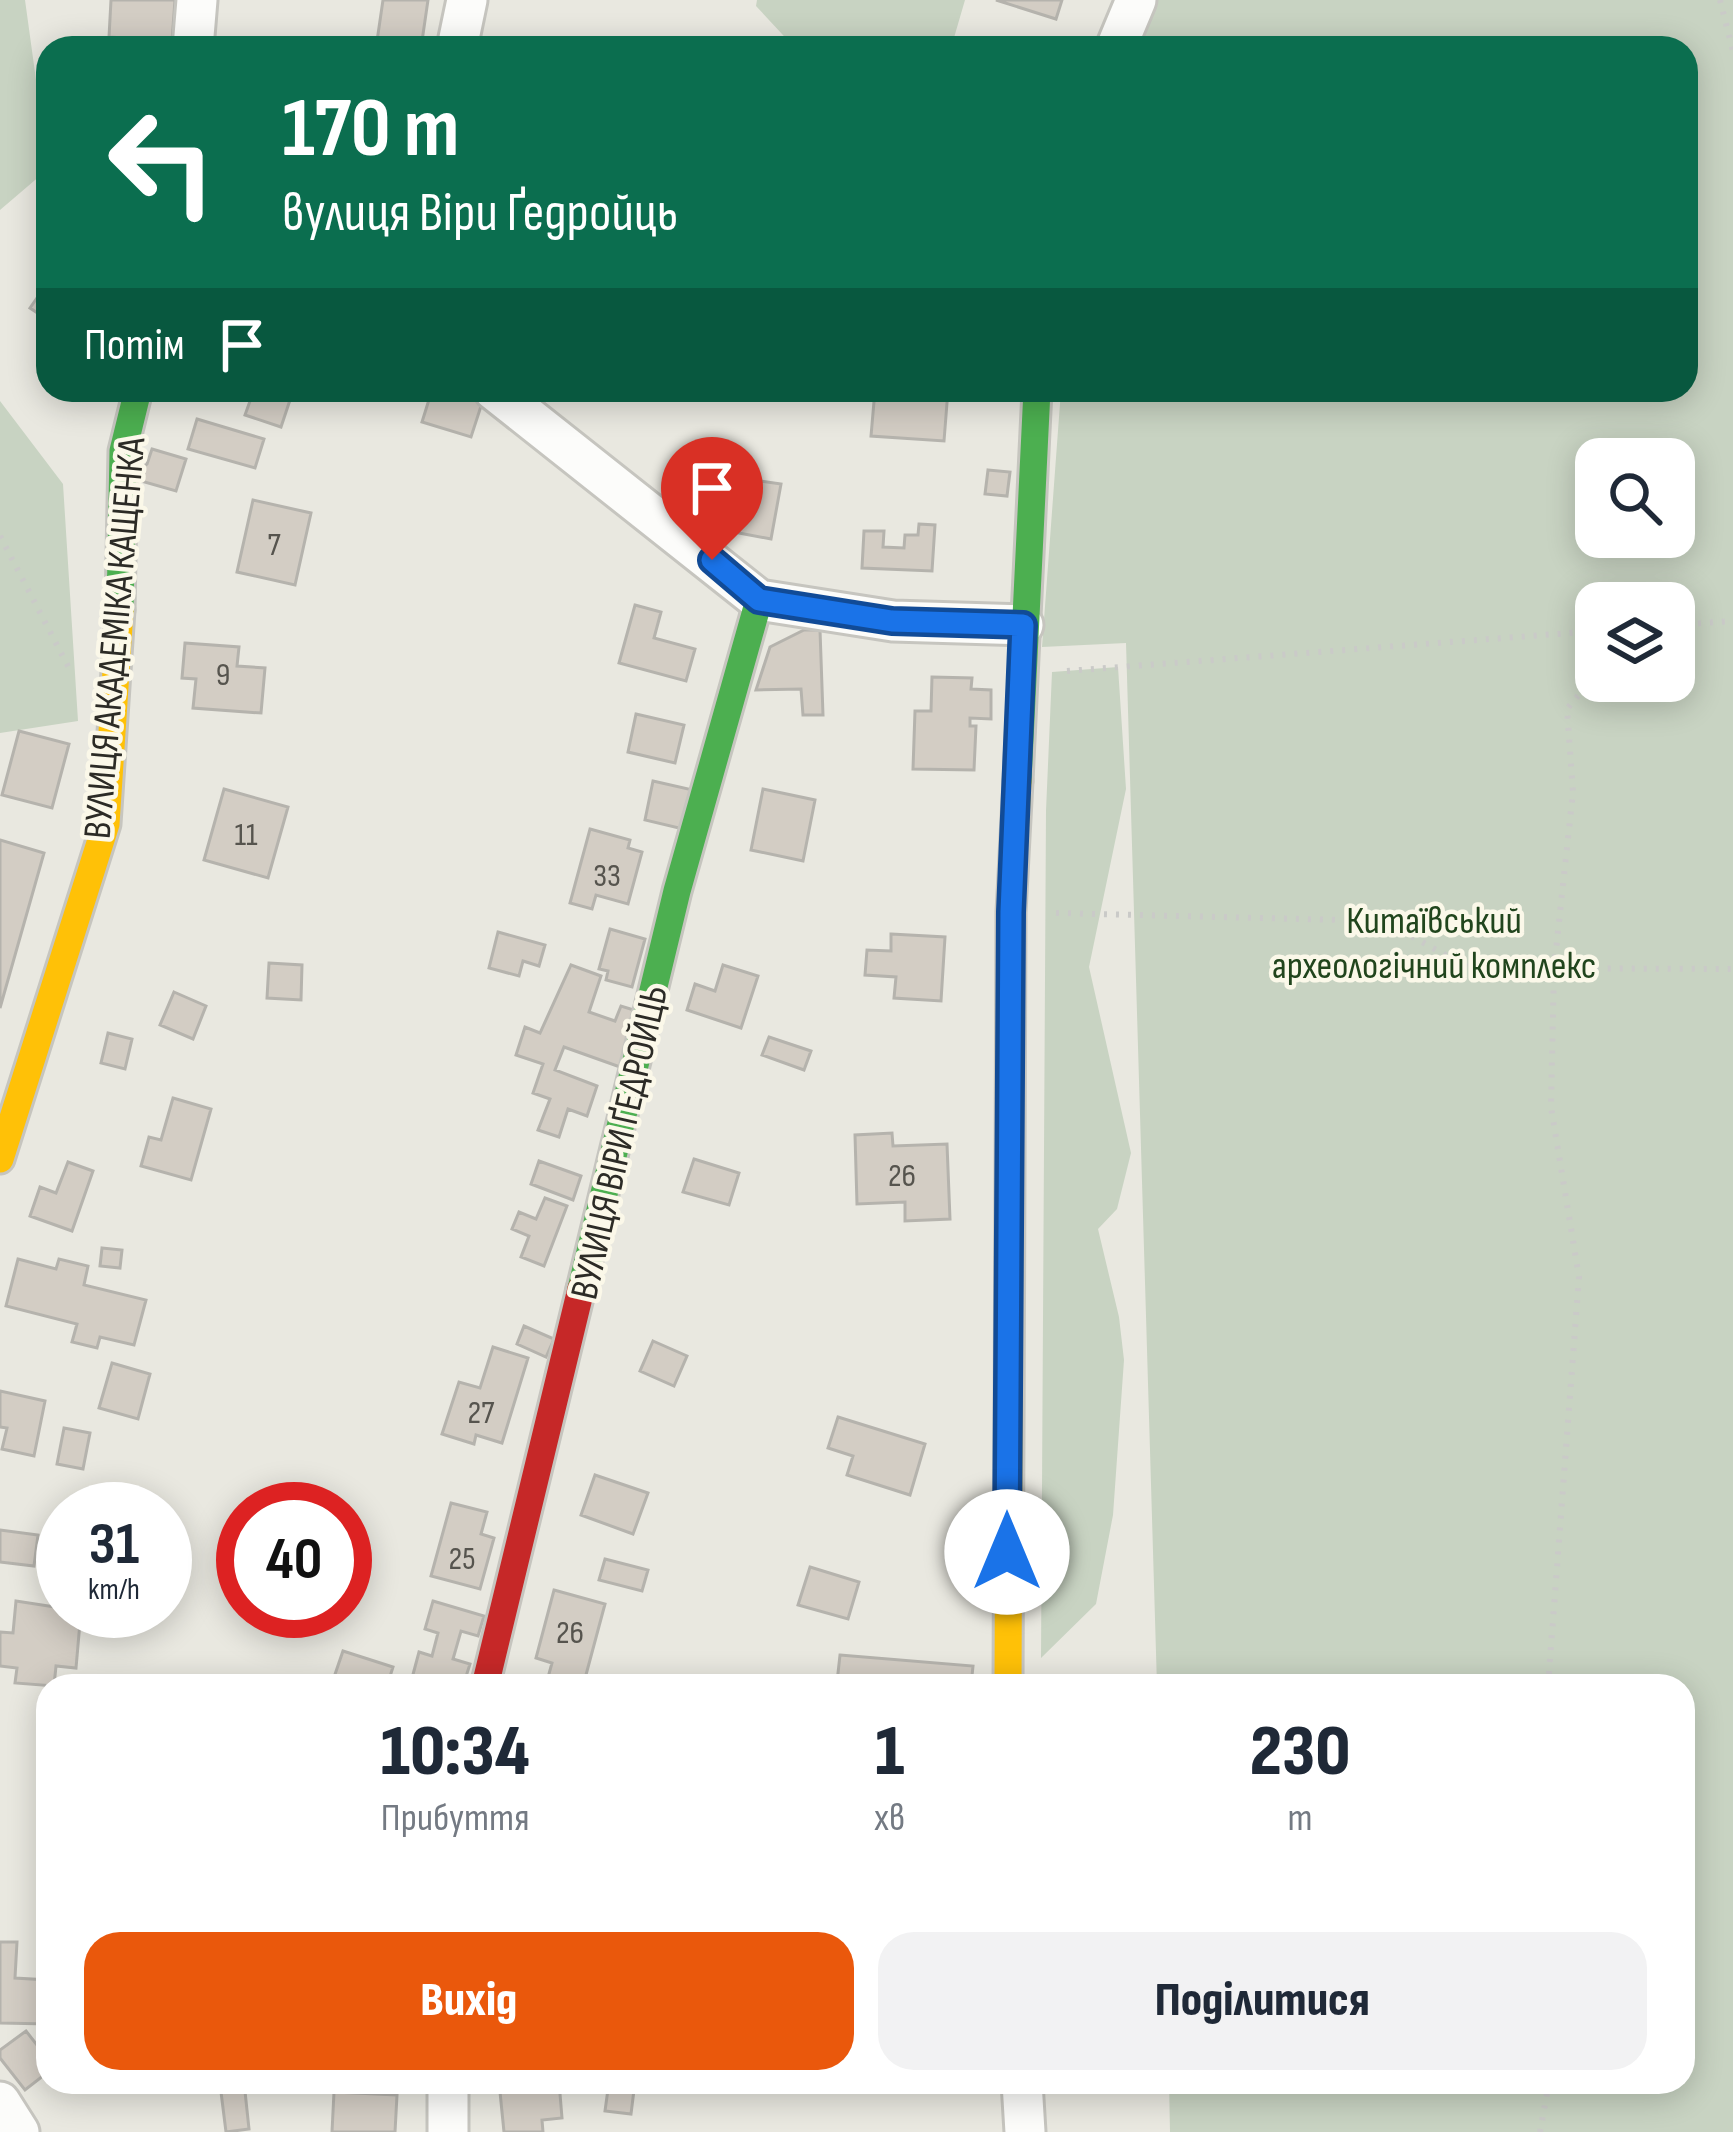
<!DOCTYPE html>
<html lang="uk">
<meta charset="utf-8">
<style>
body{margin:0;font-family:"Sofia Sans Condensed",sans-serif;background:#f2f2f3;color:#1f2937;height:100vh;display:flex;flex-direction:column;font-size:45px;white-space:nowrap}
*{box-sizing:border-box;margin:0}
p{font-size:39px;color:#747a83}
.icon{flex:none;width:66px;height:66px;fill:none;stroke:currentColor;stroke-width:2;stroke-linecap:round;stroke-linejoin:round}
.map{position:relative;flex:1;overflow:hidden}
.side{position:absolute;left:36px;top:1674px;width:1659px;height:420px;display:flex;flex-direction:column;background:#fff;border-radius:36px;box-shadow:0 6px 30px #0003}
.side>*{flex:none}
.guide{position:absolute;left:36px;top:36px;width:1662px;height:366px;border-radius:36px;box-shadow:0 6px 30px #0003;background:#0b6e4f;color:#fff;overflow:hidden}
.tools{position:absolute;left:1575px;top:438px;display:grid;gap:24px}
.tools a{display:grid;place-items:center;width:120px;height:120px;border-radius:24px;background:#fff;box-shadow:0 6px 30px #0003;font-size:60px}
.speed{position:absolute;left:36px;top:1482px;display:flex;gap:24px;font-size:60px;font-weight:700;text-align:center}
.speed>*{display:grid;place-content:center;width:156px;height:156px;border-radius:50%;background:#fff;box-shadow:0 6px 30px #0003;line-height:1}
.speed small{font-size:30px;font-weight:400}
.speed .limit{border:18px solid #d22;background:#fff;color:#111}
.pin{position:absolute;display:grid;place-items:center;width:102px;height:102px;color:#fff;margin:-123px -51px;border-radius:50% 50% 50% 0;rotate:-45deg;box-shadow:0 0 12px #0007}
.pin .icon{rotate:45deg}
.me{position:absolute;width:132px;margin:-66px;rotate:0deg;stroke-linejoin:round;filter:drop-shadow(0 0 9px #0008)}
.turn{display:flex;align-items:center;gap:42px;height:252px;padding:0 48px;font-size:54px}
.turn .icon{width:156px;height:156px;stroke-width:2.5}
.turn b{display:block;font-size:84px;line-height:102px}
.then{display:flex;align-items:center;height:114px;padding:0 48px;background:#0003;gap:24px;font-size:45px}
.eta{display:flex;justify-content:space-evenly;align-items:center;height:204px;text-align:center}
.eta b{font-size:72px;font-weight:800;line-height:84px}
.cta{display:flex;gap:24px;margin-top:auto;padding:24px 48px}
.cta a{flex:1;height:138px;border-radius:36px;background:#ea580c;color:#fff;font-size:48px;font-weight:800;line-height:138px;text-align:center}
.cta a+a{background:#f2f2f3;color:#1f2937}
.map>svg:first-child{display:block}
</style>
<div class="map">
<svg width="1733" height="2132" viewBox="0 0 1733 2132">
<rect width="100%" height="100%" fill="#e9e8e0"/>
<path fill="#c8d3c2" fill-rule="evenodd" d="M0,0H25L37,87L48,92V169L0,210Z
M757,0H965L951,48H795L756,6Z
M1152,0H1733V2132H1170L1169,2082H1683V1686H1157L1126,643L1042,647L1061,390H1686V48H1140ZM1596,459H1674V537H1596ZM1596,603H1674V681H1596Z
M0,401L63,484L78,721L0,733Z
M1118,667L1126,789L1089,967L1131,1153L1117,1209L1098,1229L1119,1317L1124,1360L1113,1515L1096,1604L1041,1658L1046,811L1052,672Z"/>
<path fill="#d3cdc4" stroke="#b5b3ad" stroke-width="3" d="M111,0H175L172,41L109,37Z
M383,0H428L421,48H376Z
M996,0H1062L1056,19Z
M48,282V320L30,308Z
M254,390L293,391L281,427L245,415Z
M432,390H453L483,400L471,437L422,422Z
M875,390H948L944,441L871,436Z
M197,419L264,439L255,468L188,449Z
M152,449L186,459L176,491L127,477L147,464Z
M988,470L1010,472L1007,496L985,494Z
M747,479L781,484L771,539L739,533L740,525L722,522L727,489L745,492Z
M253,500L311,513L295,585L237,572Z
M919,524L935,525L932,571L862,568L864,531H884L883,547L904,548L905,535H918Z
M635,605L661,612L654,638L695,649L686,681L619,663Z
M804,630H820L823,715H803L801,689L756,690L770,647Z
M185,643L239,647L237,666L265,668L261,713L193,708L196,679L182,678Z
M932,677L972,678L971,689L991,690V719L970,718V726H976L974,770L913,769L915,711H931Z
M636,714L684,725L675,763L628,752Z
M19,731L69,744L52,808L2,795Z
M653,781L693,790L683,829L645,820Z
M224,789L288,807L268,878L204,860Z
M763,789L815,800L803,861L751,850Z
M590,829L630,840L628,848L642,852L628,904L596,895L592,909L570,903Z
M0,840L44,853L0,1008Z
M610,929L645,939L632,987L606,980L608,971L599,969Z
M498,932L545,945L539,966L523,961L519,976L489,968Z
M891,934L945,937L941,1001L894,998L896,977L865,975L867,950L891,951Z
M269,963L302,965L301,1000L267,998Z
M571,965L601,976L589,1012L615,1021L621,1006L634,1010L620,1067L564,1047L555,1070L597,1086L587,1116L568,1109L559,1137L538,1130L550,1099L533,1093L543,1064L516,1055L525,1027L540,1033Z
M723,965L758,976L741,1028L687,1010L695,984L715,991Z
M174,992L206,1006L193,1039L160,1025Z
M108,1033L132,1039L125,1069L101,1063Z
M769,1037L811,1051L804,1070L762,1055Z
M173,1098L211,1109L191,1180L141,1166L149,1137L161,1140Z
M892,1133L893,1146L947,1144L950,1219L905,1221V1202L857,1204L855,1135Z
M694,1159L739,1173L729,1205L683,1192Z
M539,1161L581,1176L573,1200L531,1184Z
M68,1162L93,1171L72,1231L30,1216L40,1187L56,1193Z
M545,1198L567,1206L544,1266L521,1257L529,1236L512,1229L519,1212L536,1219Z
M102,1248L122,1250L120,1268L100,1266Z
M18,1259L56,1269L59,1259L88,1266L84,1285L146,1300L134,1345L100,1337L97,1348L72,1342L77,1324L6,1306Z
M524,1326L554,1339L546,1357L517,1344Z
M653,1341L687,1356L674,1386L640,1371Z
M493,1347L528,1358L502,1443L476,1435L474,1444L442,1434L459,1382L480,1388Z
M112,1363L150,1374L138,1419L99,1408Z
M0,1391L45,1401L34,1456L2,1449L7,1428L0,1427Z
M838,1417L925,1444L910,1495L847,1475L853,1456L828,1448Z
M64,1428L90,1433L83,1469L57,1464Z
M595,1475L648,1493L633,1534L581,1515Z
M451,1503L487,1512L481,1534L494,1538L480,1589L431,1576Z
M0,1530L38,1535L34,1566L0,1562Z
M605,1559L648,1570L642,1591L599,1580Z
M810,1567L859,1582L848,1619L798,1605Z
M554,1590L605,1604L583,1686L547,1681L552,1663L536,1658Z
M16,1601L81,1611L76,1668L56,1666L54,1686L15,1683L17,1668L0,1666V1632L13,1633Z
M433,1601L484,1616L478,1636L461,1631L453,1659L470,1664L463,1686L411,1682L419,1652L432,1656L438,1633L425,1629Z
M343,1651L393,1667L387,1686H331Z
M840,1655L973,1666L971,1686L837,1682Z
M0,1942H17L15,1978L48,1980V2024L0,2023Z
M26,2031L48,2059V2072L25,2090L0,2058V2050Z
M244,2082L249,2129L226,2132L220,2084Z
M499,2082H559L562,2118L542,2120L543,2132H504Z
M609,2082H635L631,2114L605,2111Z
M334,2092L397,2095L395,2132H332Z"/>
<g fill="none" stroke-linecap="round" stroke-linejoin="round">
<g stroke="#c6c5bf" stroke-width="45">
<path id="street" d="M193,48L197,0
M457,48L467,0
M1116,48L1136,0
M494,390L759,600L893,621L1023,625
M448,2082V2132
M1022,2082L1025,2132
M0,2102L19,2132"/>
</g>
<g stroke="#c6c5bf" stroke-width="33">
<path id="fast" d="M120,610L123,451L138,390
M1018,781L1037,390
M581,1289L677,891L759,600"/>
</g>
<g stroke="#c6c5bf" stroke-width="33">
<path id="slow" d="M0,1159L106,824L120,610
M1008,1686L1011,912L1018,781"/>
</g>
<g stroke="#c6c5bf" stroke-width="33">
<path id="jam" d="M485,1686L581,1289"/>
</g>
<path stroke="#cacac8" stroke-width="6" stroke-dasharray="3 9" stroke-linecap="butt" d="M1720,0L1733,51
M0,536L70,670
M1674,625L1733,621
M1067,671L1596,631
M1056,913L1384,921L1469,968L1733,969
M1548,1686L1579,1277L1551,1107L1554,968L1573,792L1567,709L1596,674
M1540,2132L1549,2082"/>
<use href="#street" stroke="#fcfcfa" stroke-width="39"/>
<use href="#fast" stroke="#4caf50" stroke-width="27"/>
<use href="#slow" stroke="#ffc107" stroke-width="27"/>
<use href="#jam" stroke="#c62828" stroke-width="27"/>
</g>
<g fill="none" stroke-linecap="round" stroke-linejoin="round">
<g stroke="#114b97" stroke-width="30">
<path id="route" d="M712,560L759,600L892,621L1023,625L1011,912L1007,1552"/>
</g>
<use href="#route" stroke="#1a73e8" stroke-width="21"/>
</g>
<g text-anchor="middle" stroke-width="9" stroke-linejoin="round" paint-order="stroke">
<g font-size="33" fill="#56544e">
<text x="274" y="555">7</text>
<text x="223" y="685">9</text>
<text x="246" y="845">11</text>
<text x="607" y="886">33</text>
<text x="902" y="1186">26</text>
<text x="481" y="1423">27</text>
<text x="462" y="1569">25</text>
<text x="570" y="1643">26</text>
</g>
<g font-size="39" fill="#2c2b26" stroke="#fbf8e9">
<text transform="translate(113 638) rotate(-85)" y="14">ВУЛИЦЯ АКАДЕМІКА КАЩЕНКА</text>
<text transform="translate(618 1142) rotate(-77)" y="14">ВУЛИЦЯ ВІРИ ҐЕДРОЙЦЬ</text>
</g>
<g font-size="39" fill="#21451d" stroke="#fbf8e9">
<text x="1434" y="933">Китаївський<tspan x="1434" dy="45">археологічний комплекс</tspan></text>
</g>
</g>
</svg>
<div class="tools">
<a><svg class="icon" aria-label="search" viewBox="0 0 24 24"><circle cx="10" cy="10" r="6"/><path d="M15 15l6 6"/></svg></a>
<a><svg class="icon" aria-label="layers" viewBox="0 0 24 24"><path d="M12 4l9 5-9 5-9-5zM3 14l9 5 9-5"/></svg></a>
</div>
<div class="speed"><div>31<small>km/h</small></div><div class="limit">40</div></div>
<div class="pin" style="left:712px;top:560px;background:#d93025"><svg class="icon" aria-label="arrive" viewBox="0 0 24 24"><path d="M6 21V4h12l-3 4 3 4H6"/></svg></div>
<svg class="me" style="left:1007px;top:1552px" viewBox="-20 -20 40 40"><circle r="19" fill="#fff"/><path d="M0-13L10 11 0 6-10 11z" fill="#1a73e8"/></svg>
<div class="guide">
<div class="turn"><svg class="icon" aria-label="left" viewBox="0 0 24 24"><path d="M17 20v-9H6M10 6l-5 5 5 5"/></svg><div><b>170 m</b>вулиця Віри Ґедройць</div></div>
<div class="then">Потім<svg class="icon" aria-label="arrive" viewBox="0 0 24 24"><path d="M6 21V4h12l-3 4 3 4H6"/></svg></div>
</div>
<section class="side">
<div class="eta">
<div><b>10:34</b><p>Прибуття</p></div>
<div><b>1</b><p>хв</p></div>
<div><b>230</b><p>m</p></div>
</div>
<div class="cta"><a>Вихід</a><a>Поділитися</a></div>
</section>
</div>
